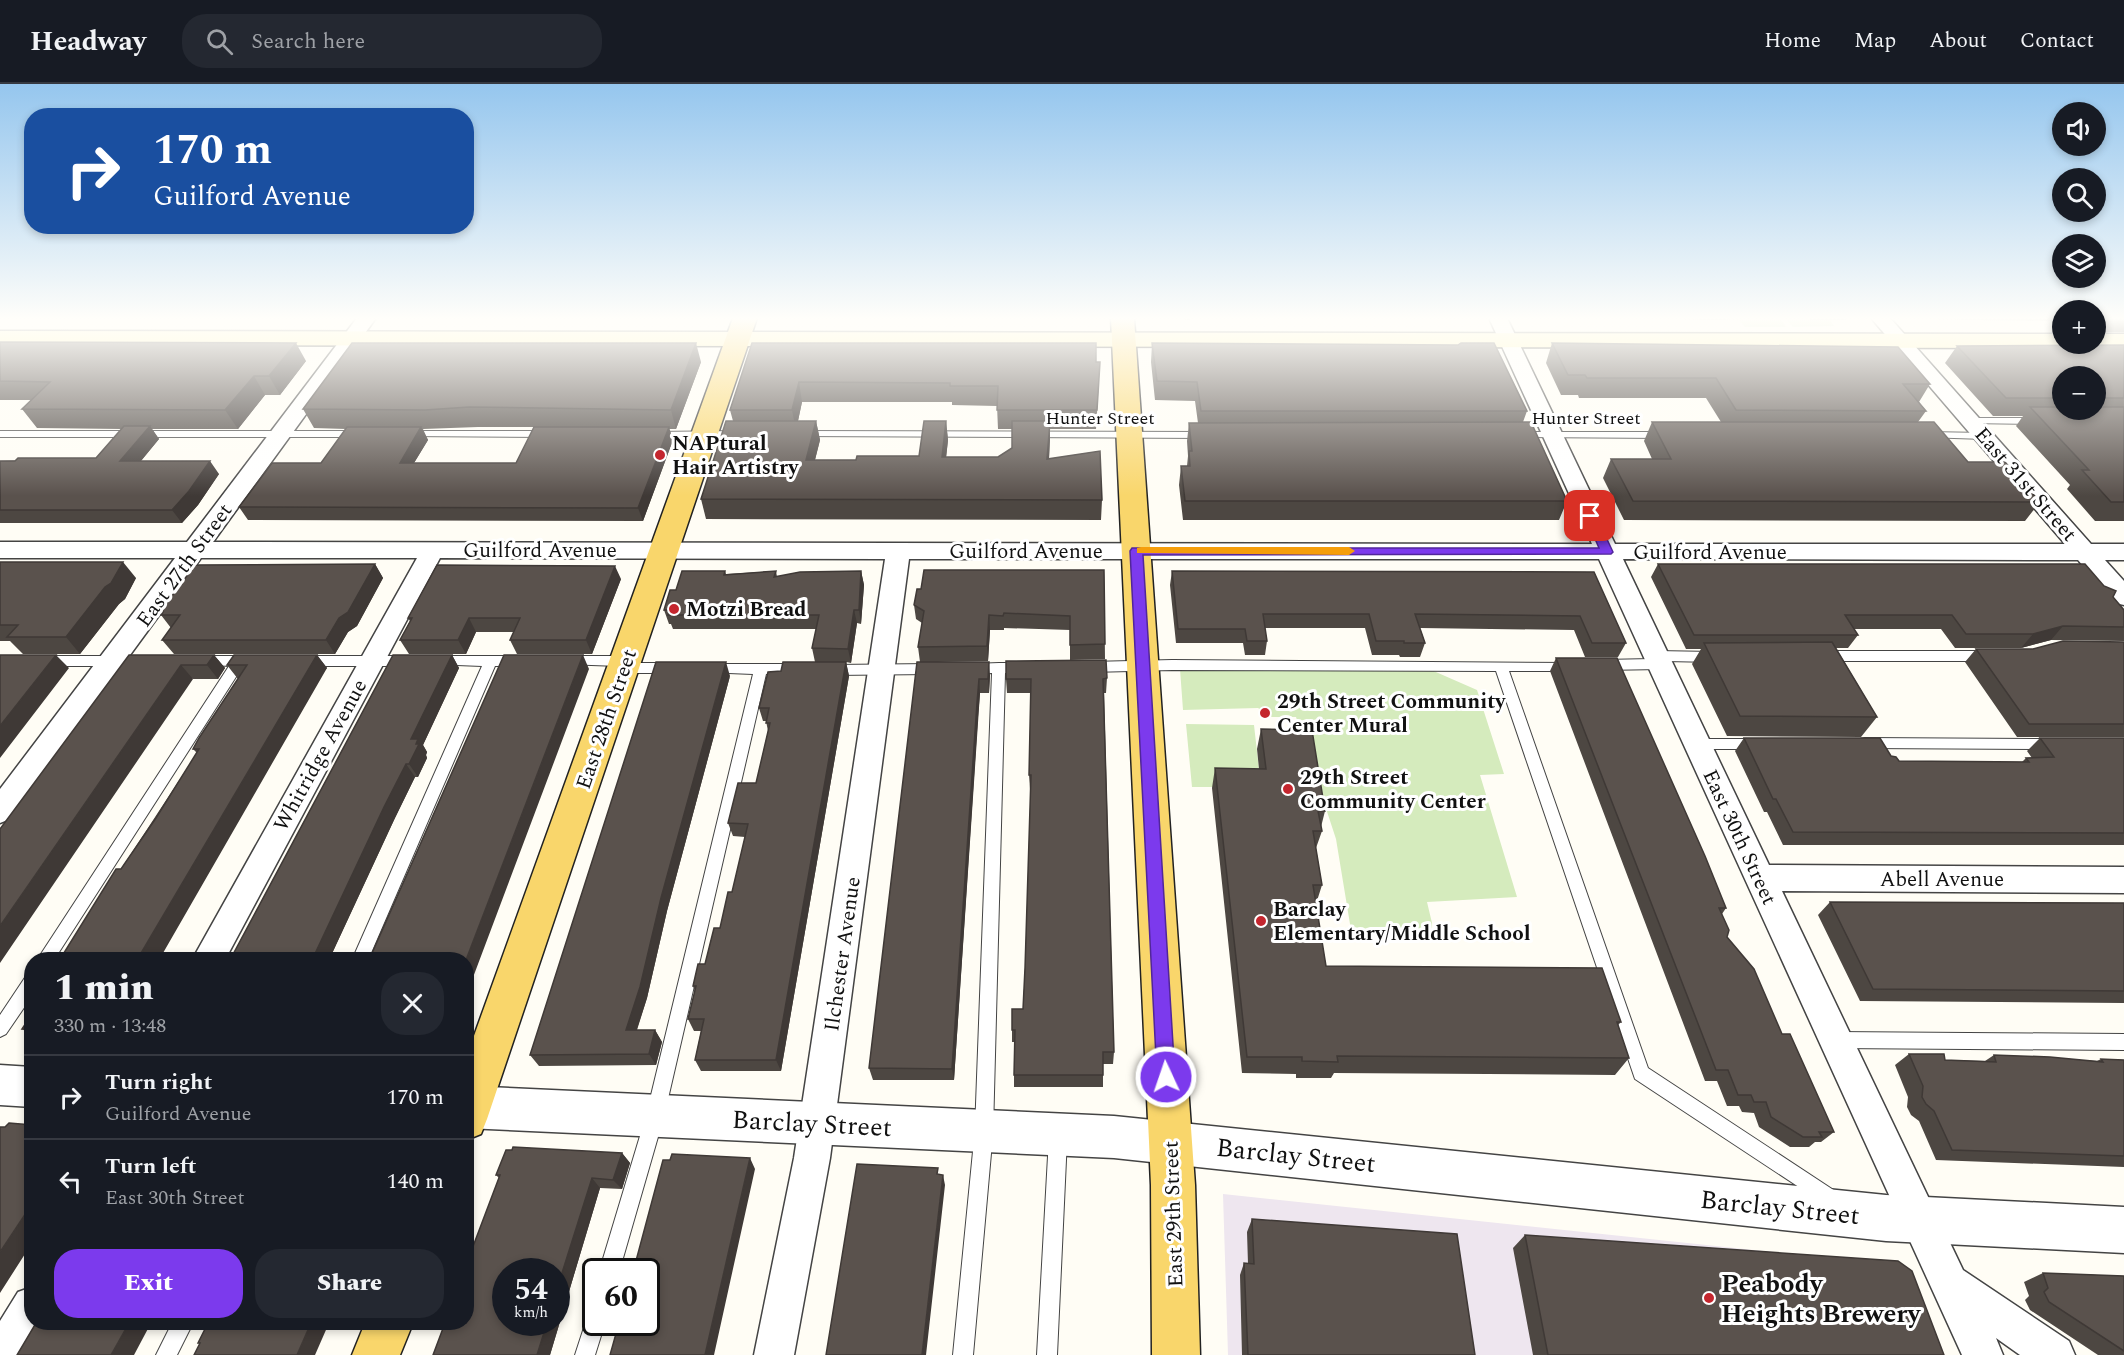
<!DOCTYPE html>
<meta charset="utf-8">
<style>
body{margin:0;font-family:Spectral,serif;background:#242831;color:#f1f3f6;height:100vh;display:flex;flex-direction:column;font-size:22px;white-space:nowrap}
*{box-sizing:border-box;margin:0}
p{font-size:20px;color:#9ea1a6}
.icon{flex:none;width:33px;height:33px;fill:none;stroke:currentColor;stroke-width:2;stroke-linecap:round;stroke-linejoin:round}
.map{position:relative;flex:1;overflow:hidden}
.drawer{position:absolute;left:24px;top:868px;width:450px;height:378px;display:flex;flex-direction:column;background:#171b24;border-radius:24px;box-shadow:0 3px 9px #0003}
.drawer>*{flex:none}
.hud{position:absolute;left:24px;top:24px;width:450px;height:126px;border-radius:24px;box-shadow:0 3px 9px #0003;background:#1a4fa0;color:#fff;overflow:hidden}
.tools{position:absolute;left:2052px;top:18px;display:grid;gap:12px}
.tools a{display:grid;place-items:center;width:54px;height:54px;border-radius:50%;background:#171b24;box-shadow:0 3px 9px #0003;font-size:30px}
.speed{position:absolute;left:492px;top:1174px;display:flex;gap:12px;font-size:30px;font-weight:700;text-align:center}
.speed>*{display:grid;place-content:center;width:78px;height:78px;border-radius:50%;background:#171b24;box-shadow:0 3px 9px #0003;line-height:1}
.speed small{font-size:15px;font-weight:400}
.speed .limit{border:3px solid #111;border-radius:9px;background:#fff;color:#111}
.pin{position:absolute;display:grid;place-items:center;width:51px;height:51px;color:#fff;margin:-26px;border-radius:12px;box-shadow:0 3px 9px #0006}
.me{position:absolute;width:66px;margin:-33px;rotate:357deg;stroke-linejoin:round;filter:drop-shadow(0 0 4px #0008)}
.turn{display:flex;align-items:center;gap:21px;height:126px;padding:0 30px;font-size:27px}
.turn .icon{width:78px;height:78px;stroke-width:2.5}
.turn b{display:block;font-size:42px;line-height:51px}
.round{display:grid;place-items:center;flex:none;width:63px;height:63px;border-radius:24px;background:#242831}
.summary{display:flex;align-items:center;justify-content:space-between;height:102px;padding:0 30px}
h1{font-size:36px;font-weight:800;line-height:45px}
.primary-button{display:flex;gap:12px;margin-top:auto;padding:12px 30px}
.primary-button a{flex:1;height:69px;border-radius:24px;background:#7c3aed;color:#fff;font-size:24px;font-weight:800;line-height:69px;text-align:center}
.primary-button a+a{background:#242831;color:#f1f3f6}
ul{padding:0;list-style:none}
li{display:flex;align-items:center;gap:18px;height:84px;padding:0 30px;border-top:2px solid #363941}
li div{flex:1}
li b{display:block;font-size:22px}
li em{font-style:normal}
header{display:flex;align-items:center;gap:36px;box-sizing:border-box;height:84px;padding:0 30px;background:#171b24;border-bottom:2px solid #363941}
header strong{font-size:28px}
nav{display:flex;gap:33px;margin-inline-start:auto;font-size:21px}
.search{width:420px;height:54px;background:#242831;display:flex;align-items:center;gap:15px;box-sizing:border-box;padding:0 21px;border-radius:24px;color:#9ea1a6;font-size:22px}
.map>svg:first-child{display:block}
</style>
<header>
<strong>Headway</strong>
<div class="search"><svg class="icon" aria-label="search" viewBox="0 0 24 24"><circle cx="10" cy="10" r="6"/><path d="M15 15l6 6"/></svg>Search here</div>
<nav><a>Home</a><a>Map</a><a>About</a><a>Contact</a></nav>
</header>
<div class="map">
<svg width="2124" height="1271" viewBox="0 0 2124 1271">
<rect width="100%" height="100%" fill="#fffdf5"/>
<path fill="#eee6ef" d="M1223,1110L1888,1180L1928,1271H1228Z"/>
<path fill="#d5ebbd" d="M1756,234H1780L1786,243H1745L1739,236H1757Z
M1785,234L1830,236L1834,242L1793,243Z
M1180,585H1429L1477,606L1504,690L1480,691L1517,813L1427,818L1432,839L1431,846L1421,850L1362,852L1355,849L1350,840L1336,755L1296,633H1272L1258,624L1183,626Z
M1186,640L1254,641L1261,703H1192Z"/>
<g fill="none" stroke-linecap="round" stroke-linejoin="round">
<g stroke="#444" stroke-width="2">
<path id="service" d="M1972,334H2036L2041,337L2036,340L1968,339L1967,337Z
M0,347H359L364,350L359,353H0Z
M409,347H548L553,350L548,353L405,352V348Z
M737,347L741,348V352L655,354L650,351L655,348Z
M802,347L1205,348L1210,351L1205,354L798,352V348Z
M1519,348H1664L1669,351L1664,354L1515,353L1514,351Z
M1927,348L1985,349L1990,352L1985,355L1923,353L1922,351Z
M1656,567L1714,568L1720,573L1714,578L1666,577L1667,580L1666,583L1661,585L1603,586L1597,581L1603,576L1652,575L1650,572Z
M1824,567H1987L1993,572L1987,577H1824L1818,572Z
M44,572H115L121,577L115,582H44L38,577Z
M203,572H247L253,577L252,580L243,582L54,876H37L229,582L198,580L197,577Z
M305,572H406L412,577L406,582H305L299,577Z
M437,572H517L523,577L517,582H495L368,876H352L482,582L432,580L431,577L432,574Z
M569,572H626L631,574V579H672L678,584L672,589H624L619,587V582L564,580L563,577L564,574Z
M1172,576L1574,579L1575,582L1569,587H1509L1648,984L1835,1107L1838,1113L1835,1119L1829,1122L1823,1119L1635,995L1496,587L1172,586L1090,588L1084,583L1090,578Z
M999,579H1023L1029,584L1023,589H1005L993,1047L973,1271H953L975,1047L992,589L973,590L967,585L973,580Z
M709,580H798L804,585L798,590H766L664,1032L619,1188H599L646,1032L753,590L704,588L703,585Z
M933,580L939,585L933,590L832,591L826,586L832,581Z
M1865,654L2053,655L2058,656L2060,660L2058,664L2053,665L1865,664L1860,663L1858,659L1860,655Z
M1697,655H1756L1761,656L1763,660L1761,664L1756,665H1697L1692,664L1690,660L1692,656Z
M32,890V912L6,950L0,953V931L26,892Z
M1835,948L2124,950V966L1835,964L1829,962L1827,956L1829,950Z
M1058,1045L1064,1048L1067,1054L1057,1271H1037L1049,1054L1052,1048Z
M596,1225V1239H605L595,1271H575L589,1228Z
M172,1239H193L177,1271H156Z"/>
</g>
<g stroke="#444" stroke-width="3">
<path id="minor" d="M357,234H376L213,458L1592,460L1489,234H1507L1615,460H2065L1871,234H1890L2091,460H2124V476H2105L2124,497V521L2115,519L2078,476L1623,475L1769,781L2124,783V809L1782,807L1963,1186L2069,1257L2075,1271H2020L1996,1254L2003,1271H1962L1599,475H909L830,1074L794,1271H754L794,1074L885,475L440,474L225,876H192L417,474H201L10,735L0,739V705L175,474H0V458H187Z
M32,1203V1239H44L24,1271H0V1237L18,1208Z"/>
</g>
<g stroke="#444" stroke-width="3">
<path id="tertiary" d="M0,981L32,983V1023L0,1021Z
M466,1002L1114,1032L1886,1111L2124,1123V1169L1886,1157L1114,1074L466,1044Z"/>
</g>
<g stroke="#333" stroke-width="3">
<path id="secondary" d="M0,247L2062,250V260H2072L2062,264L0,261Z
M2096,250H2124V264L2088,262L2086,260H2096Z"/>
</g>
<g stroke="#222" stroke-width="3">
<path id="primary" d="M733,234H757L487,1035L481,1050L466,1056V974Z
M1111,234H1134L1195,1101L1200,1271H1152L1151,1101Z
M365,1239H413L400,1271H352Z"/>
</g>
<use href="#service" fill="#fff" fill-rule="evenodd"/>
<use href="#minor" fill="#fff" fill-rule="evenodd"/>
<use href="#tertiary" fill="#fff" fill-rule="evenodd"/>
<use href="#secondary" fill="#fff6b0" fill-rule="evenodd"/>
<use href="#primary" fill="#f9d66b" fill-rule="evenodd"/>
</g>
<path fill="#4d4742" fill-rule="evenodd" d="M770,234H1094L771,235Z
M1163,234H1190V236Z
M1241,234H1471V235Z
M1604,234H1758L1757,235L1714,236Z
M1809,234H1847L1846,236H1810Z
M1905,234H2062V237L1906,235Z
M2096,234H2124V248H2101L2096,242Z
M0,258L306,277L280,311H265L238,345H152L159,355L141,377L219,390L198,421L182,439H0V377L96,374L122,345L37,344L22,325L31,316H0Z
M752,259L1096,278L1099,297L1096,345H1050L1049,374L1102,416L1101,436L706,435L701,415L733,337L730,326ZM802,318H952V321L997,322L998,345H1012V364L998,373H946L948,356L946,337L919,372L856,376H815L820,356L816,337H798Z
M1152,259L1527,327L1523,338L1567,417L1559,436H1183L1179,401L1181,382H1187L1188,372L1187,357L1189,339H1198L1195,317L1155,316L1151,278Z
M1552,259L1930,300L1919,318L1926,327L1918,338L1968,378L2040,418L2025,437L1624,436L1603,394L1611,375H1652L1644,357L1652,338H1721L1706,314H1579L1578,311H1561L1546,279Z
M2124,261V437H2095L2067,405L2070,401L2016,342L2023,332H1993L1945,279L1957,262ZM2062,292H2096V326H2062Z
M701,278L676,345H669L673,356L643,437L248,436L239,423L321,379L346,345L314,344L303,325ZM478,343H534L516,379H414L428,356L423,345Z
M0,478L136,494L125,515L119,520L80,570H23L10,557H0Z
M375,480L383,494L357,542L348,548L335,570H174L162,556L171,544L161,531L162,530L160,528Z
M1658,480L2113,513L2124,526V557L2051,556L2021,564H1955L1941,545H1854L1858,551L1848,564H1836L1877,633L1861,653L1727,652L1692,580L1701,565H1686L1651,493Z
M1104,486L1105,575L1070,576V546L1004,544V546H990L988,577L938,578L990,591L989,609H980L978,633L954,996H873L869,984L920,578L918,563L922,539L916,535L914,521L921,505Z
M725,487L726,490L776,487L777,493L861,487L864,501L861,540L857,539L851,579L846,578L849,592L781,987H701L695,976L701,947H694L688,935L695,907L693,902L705,880L720,844L732,808L745,753L733,752L728,739L756,699L768,647L766,637H763L759,624L781,587L815,578L812,564L816,545H673L671,540H669L664,526L676,506Z
M1172,487L1594,488L1626,559L1618,573H1585L1574,546L1420,544L1425,559L1420,573H1400L1399,571H1372L1365,544H1265L1267,557L1265,571H1245L1243,559H1176L1170,501Z
M621,495L592,570H517L510,556L514,548H476L466,570H409L400,556L410,537L408,534Z
M2124,558V653H2017L1965,578L1976,565H2033Z
M129,571H214L225,584L218,595H193Z
M317,571L327,584L66,876L62,872L121,785L197,669L193,665L238,595L227,581Z
M452,571L459,584L423,661L427,668L426,671L427,674L418,693H415L394,736L329,876H230Z
M1556,574L1726,824L1722,830L1727,853L1782,950L1834,1048L1821,1058H1815L1809,1063H1790L1759,1043L1754,1029L1742,1028L1739,1022H1727L1717,997H1705L1550,587Z
M730,592L667,827L647,914L637,946H655L662,958L656,981L539,982L530,971Z
M1107,594L1106,609H1104L1114,968L1113,980H1103V1003H1014V991L1015,958H1012V946L1023,925L1025,884L1031,705H1030L1029,691L1031,609H1007L1006,595Z
M1261,645L1325,727L1321,743L1322,747L1316,764L1322,801L1316,820L1326,882L1621,938L1618,941L1629,974L1615,991L1334,989L1331,994H1296V990L1242,989L1212,704L1215,684L1259,685L1257,665Z
M1744,654L1891,672L1899,677L2022,678L2026,674H2032L2027,667L2040,654H2124V761H1783L1767,728H1764L1735,667Z
M1830,818L2124,819V919L1860,917L1818,831Z
M32,930V951L22,945Z
M1909,970L1945,976L1985,977L1994,971L2097,977L2101,975L2124,976V1083L1936,1076L1919,1037L1911,1031L1907,1023L1908,1013L1895,981Z
M622,1069L630,1079L622,1105L600,1104L550,1271H433L499,1094L496,1091Z
M1252,1135L1475,1271H1242L1240,1191L1244,1179L1248,1180L1247,1148Z
M1525,1151L1944,1271H1533L1513,1164Z
M2043,1189L2124,1192V1271H2098L2030,1226L2025,1216L2029,1212L2024,1198Z"/>
<path fill="#3f3936" d="M296,259L306,277L280,311L269,292Z
M696,259L701,278L676,345L671,326Z
M254,292L265,311L238,345L225,326Z
M799,298L802,318L796,346L792,326Z
M816,337L820,356L810,395L806,376Z
M946,337L948,356L944,393L942,373Z
M1050,337V356L1048,394L1047,375Z
M150,342L159,355L130,390L120,377Z
M421,343L428,356L406,392L400,379Z
M669,343L673,356L643,437L638,424Z
M210,377L219,390L198,421L182,439L172,426Z
M123,478L136,494L125,515L119,520L80,570L66,553L105,503Z
M375,480L383,494L357,542L348,548L335,570L326,556L339,534Z
M615,482L621,495L592,570L586,556Z
M861,487L864,501L861,540L859,526Z
M854,526L857,539L851,579L848,565Z
M989,531L990,546L988,577L987,562Z
M469,534L476,548L466,570L458,556Z
M2063,542L2051,556L2021,564L2033,550Z
M56,571L69,584L0,674V642Z
M214,571L225,584L218,595L207,581Z
M317,571L327,584L159,876H137Z
M452,571L459,584L423,661L427,668L426,671L427,674L418,693L409,680L411,655Z
M583,571L589,585L466,912V876Z
M726,578L730,592L667,827L647,914L633,957L626,946L661,814Z
M846,578L849,592L781,987L776,976Z
M989,578L990,591L989,609L988,595Z
M181,581L193,595L0,879V842Z
M979,595L980,609L954,996L952,985Z
M406,680L415,693L394,736L329,876H312L384,723Z
M655,946L662,958L656,981L649,970Z
M622,1069L630,1079L622,1105L613,1096Z
M750,1074L755,1085L714,1271H705Z
M943,1091L945,1101L926,1271H922Z
M592,1094L600,1104L550,1271H537L547,1239H556V1208Z
M32,1120V1159L0,1209V1168Z
M129,1239H151L134,1271H111Z
M311,1239H329L315,1271H297Z"/>
<path fill="#5a524d" stroke="#3f3936" stroke-width="1.5" d="M0,258L296,259L269,292H254L225,326L22,325L50,298L0,297Z
M352,259H696L671,326L469,323L425,326L303,325Z
M752,259H1096V278H1100L1097,326H997L998,302H950V299L799,298L792,326H730Z
M1152,259L1458,261L1461,259H1494L1527,327H1201L1197,298L1157,297Z
M1552,259L1898,263L1930,300H1903L1926,327L1736,326L1716,294H1587L1585,291H1568Z
M2124,261V314H2096V292H2062V314H2006L1957,262Z
M2030,323H2062V326H2096V323H2124V418H2111L2082,386H2089Z
M726,337H816L806,376H856L857,372H919L924,337H946L942,373H998L1012,364V337H1050L1047,375L1100,367L1102,416L701,415Z
M1531,338L1567,417H1185L1181,382H1190L1189,367H1192L1189,339Z
M1652,338H1934L1968,378H2005L2040,418L1633,417L1611,375H1671Z
M124,342H150L120,377H210L189,407L172,426H0V377H15L18,374H96Z
M347,343H421L400,379H516L534,343H669L638,424L239,423L272,379H321Z
M0,478H123L111,499L105,503L66,553H7L18,541H0Z
M375,480L348,528L339,534L326,556H162L180,531H161L163,528H160L195,481Z
M1658,480H2085L2104,502L2116,507L2113,513L2124,526V543L2063,542L2033,550H1966L1952,531H1845L1858,551H1694Z
M437,481L615,482L586,556H510L520,534H469L458,556H400L412,534H408Z
M924,486H1104L1105,560L1070,561V532L1004,529L1003,532L989,531L987,562L918,563L924,527L914,521L917,505H921Z
M682,487H725L724,491L776,487L774,493L800,488L861,487L859,526H854L848,565L812,564L819,531H668L670,526H664L670,506H676Z
M1172,487L1594,488L1626,559H1592L1580,532L1415,530L1425,559H1404V557H1376L1369,530H1263L1267,557H1247L1245,545H1178Z
M2063,557L2124,558V640H2029L1976,565H2033Z
M1832,558L1877,633L1740,632L1704,559Z
M0,571H56L0,642Z
M129,571H214L207,581H181L0,842V745Z
M234,571H317L137,876H65L68,872H62L116,785H121L156,734L199,665H193L199,654L247,581H227Z
M393,571H452L411,655H418L416,660H419L409,680H406L384,723L312,876H230Z
M504,571H583L466,876H369Z
M1556,574H1617L1705,772L1726,824H1719L1729,846L1727,853L1754,885L1782,950H1790L1834,1048H1819L1822,1053H1803L1771,1033L1766,1018H1754L1751,1011H1738L1728,986H1716Z
M1106,576L1107,594L1103,595L1114,968H1103V991H1014L1015,946H1012V925H1023L1025,884L1031,691H1029L1031,595H1006V577Z
M656,578H726L661,814L640,903L626,946H655L649,970L530,971Z
M783,578H846L776,976H695L704,935H688L696,902H693L698,880H705L714,844H720L728,808H732L748,740L728,739L738,699H756L770,639H766L769,624H759L768,588L781,587Z
M917,578H989L988,595H979L977,619L952,985L869,984Z
M1261,645L1312,646L1325,727H1318L1322,747H1313L1322,801H1313L1326,882L1602,884L1621,938H1617L1629,974L1337,972L1338,978L1302,977V973H1247L1215,684L1266,685Z
M1744,654H1880L1891,672L1896,673L1899,677L2029,678L2026,674L2054,673L2040,654H2124V749L1793,748L1776,715H1773Z
M1830,818L2124,819V907L1873,905Z
M32,930V945H22Z
M1909,970H1944L1945,976L1996,978L1994,971L2050,973L2103,978L2101,975L2124,976V1072L1952,1066L1934,1027L1926,1020L1922,1013L1923,1002Z
M9,1039L32,1041V1120L0,1168V1043H5Z
M513,1063L622,1069L613,1096L592,1094L556,1208V1188H506V1239H547L537,1271H433L445,1239H466V1181L500,1091H496L506,1066H512Z
M672,1070L750,1074L705,1271H610L619,1239H646V1188H633L663,1076H670Z
M857,1080L938,1084L937,1090L943,1091L922,1271H826Z
M1252,1135L1457,1150L1475,1271H1248L1244,1179L1254,1180Z
M1525,1151L1898,1177L1912,1187L1944,1271H1548Z
M2043,1189L2124,1192V1267L2049,1218L2044,1208L2048,1204Z
M36,1239H129L111,1271H17Z
M208,1239H311L297,1271H194L200,1259H198Z"/>
<linearGradient id="sky" x2="0" y2="1"><stop stop-color="#95c6ee"/><stop offset="0.57" stop-color="#fffefa"/><stop offset="1" stop-color="#fffefa" stop-opacity="0"/></linearGradient>
<rect width="2124" height="412" fill="url(#sky)"/>
<path fill="#7c3aed" stroke="#51269a" stroke-width="1.5" d="M1590,428L1596,432L1613,468L1611,470L1143,471L1175,993L1172,999L1166,1001L1160,999L1157,993L1130,467L1132,464H1599L1585,432Z"/>
<path fill="#f59e0b" d="M1141,463H1349L1355,467L1349,471L1137,469V464Z"/>
<g fill="#c4262e" stroke="#fff" stroke-width="2">
<circle cx="660" cy="371" r="6"/>
<circle cx="674" cy="525" r="6"/>
<circle cx="1265" cy="629" r="6"/>
<circle cx="1288" cy="705" r="6"/>
<circle cx="1261" cy="837" r="6"/>
<circle cx="1709" cy="1214" r="6"/>
</g>
<g text-anchor="middle" stroke-width="6" stroke-linejoin="round" paint-order="stroke">
<g font-size="18" fill="#111" stroke="#fff">
<text x="1100" y="340">Hunter Street</text>
<text x="1586" y="340">Hunter Street</text>
</g>
<g font-size="21" font-weight="bold" fill="#111" stroke="#fff" text-anchor="start">
<text x="672" y="366">NAPtural<tspan x="672" dy="24">Hair Artistry</tspan></text>
<text x="686" y="532">Motzi Bread</text>
<text x="1277" y="624">29th Street Community<tspan x="1277" dy="24">Center Mural</tspan></text>
<text x="1300" y="700">29th Street<tspan x="1300" dy="24">Community Center</tspan></text>
<text x="1273" y="832">Barclay<tspan x="1273" dy="24">Elementary/Middle School</tspan></text>
</g>
<g font-size="21" fill="#111" stroke="#fff">
<text transform="translate(2026 400) rotate(49)" y="7">East 31st Street</text>
<text x="540" y="473">Guilford Avenue</text>
<text x="1026" y="474">Guilford Avenue</text>
<text x="1710" y="475">Guilford Avenue</text>
<text transform="translate(184 481) rotate(-54)" y="7">East 27th Street</text>
<text transform="translate(606 635) rotate(-71)" y="7">East 28th Street</text>
<text transform="translate(320 671) rotate(-61)" y="7">Whitridge Avenue</text>
<text transform="translate(1740 753) rotate(65)" y="7">East 30th Street</text>
<text x="1942" y="802">Abell Avenue</text>
<text transform="translate(842 870) rotate(-82)" y="7">Ilchester Avenue</text>
<text transform="translate(1173 1130) rotate(-92)" y="7">East 29th Street</text>
</g>
<g font-size="26" fill="#111" stroke="#fff">
<text transform="translate(812 1039) rotate(3)" y="9">Barclay Street</text>
<text transform="translate(1296 1071) rotate(6)" y="9">Barclay Street</text>
<text transform="translate(1780 1123) rotate(6)" y="9">Barclay Street</text>
</g>
<g font-size="26" font-weight="bold" fill="#111" stroke="#fff" text-anchor="start">
<text x="1721" y="1208">Peabody<tspan x="1721" dy="30">Heights Brewery</tspan></text>
</g>
</g>
</svg>
<div class="tools">
<a><svg class="icon" aria-label="sound" viewBox="0 0 24 24"><path d="M4 9h4l5-4v14l-5-4H4zM17 9q2 3 0 6"/></svg></a>
<a><svg class="icon" aria-label="search" viewBox="0 0 24 24"><circle cx="10" cy="10" r="6"/><path d="M15 15l6 6"/></svg></a>
<a><svg class="icon" aria-label="layers" viewBox="0 0 24 24"><path d="M12 4l9 5-9 5-9-5zM3 14l9 5 9-5"/></svg></a>
<a>+</a>
<a>−</a>
</div>
<div class="speed"><div>54<small>km/h</small></div><div class="limit">60</div></div>
<div class="pin" style="left:1590px;top:432px;background:#d93025"><svg class="icon" aria-label="arrive" viewBox="0 0 24 24"><path d="M6 21V4h12l-3 4 3 4H6"/></svg></div>
<svg class="me" style="left:1166px;top:993px" viewBox="-20 -20 40 40"><circle r="17" fill="#7c3aed" stroke="#fff" stroke-width="3"/><path d="M0-11L8 9 0 5-8 9z" fill="#fff"/></svg>
<div class="hud">
<div class="turn"><svg class="icon" aria-label="right" viewBox="0 0 24 24"><path d="M7 20v-9h11M14 6l5 5-5 5"/></svg><div><b>170 m</b>Guilford Avenue</div></div>
</div>
<section class="drawer">
<div class="summary"><div><h1>1 min</h1><p>330 m · 13:48</p></div><a class="round"><svg class="icon" aria-label="close" viewBox="0 0 24 24"><path d="M6 6l12 12M18 6L6 18"/></svg></a></div>
<ul>
<li><svg class="icon" aria-label="right" viewBox="0 0 24 24"><path d="M7 20v-9h11M14 6l5 5-5 5"/></svg><div><b>Turn right</b><p>Guilford Avenue</p></div><em>170 m</em></li>
<li><svg class="icon" aria-label="left" viewBox="0 0 24 24"><path d="M17 20v-9H6M10 6l-5 5 5 5"/></svg><div><b>Turn left</b><p>East 30th Street</p></div><em>140 m</em></li>
</ul>
<div class="primary-button"><a>Exit</a><a>Share</a></div>
</section>
</div>
